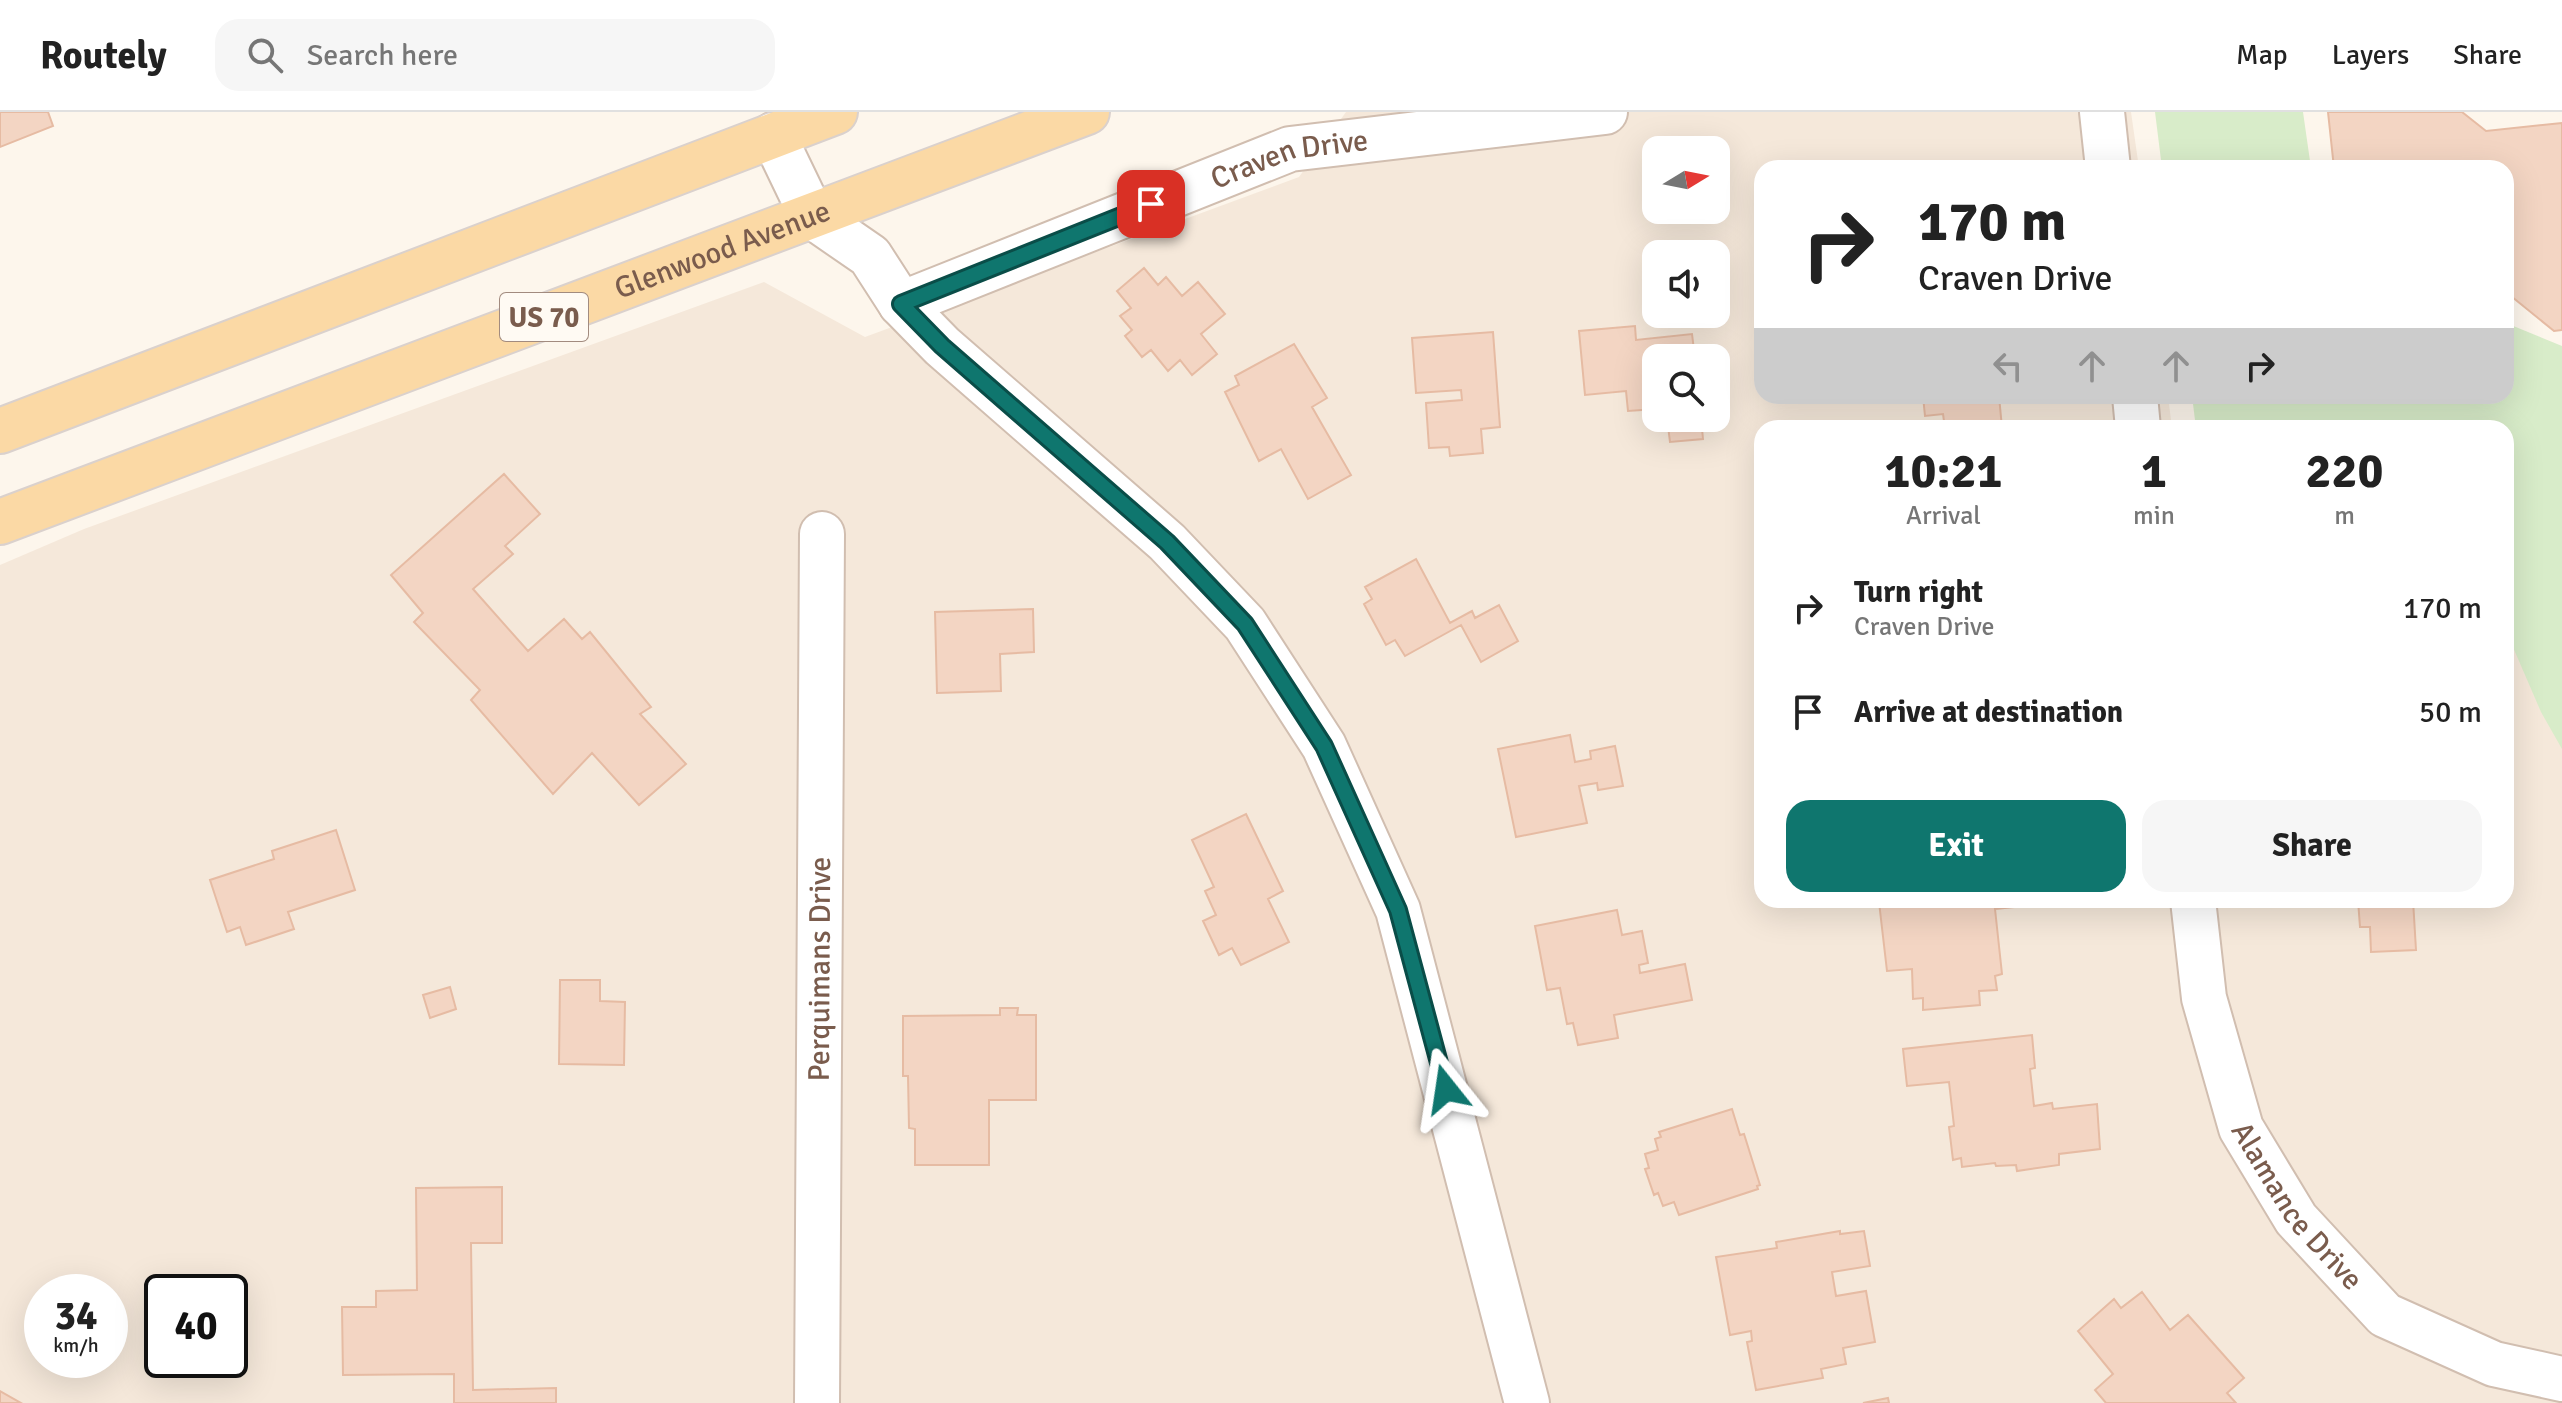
<!DOCTYPE html>
<style>
body{margin:0;font-family:Signika,sans-serif;background:#f6f6f6;color:#222;height:100vh;display:flex;flex-direction:column;font-size:30px;white-space:nowrap}
*{box-sizing:border-box;margin:0}
p{font-size:26px;color:#767676}
.icon{flex:none;width:44px;height:44px;fill:none;stroke:currentColor;stroke-width:2;stroke-linecap:round;stroke-linejoin:round}
.map{position:relative;flex:1;overflow:hidden}
.sheet{position:absolute;left:1754px;top:308px;width:760px;height:488px;display:flex;flex-direction:column;background:#fff;border-radius:24px;box-shadow:0 8px 32px #0002}
.sheet>*{flex:none}
.guide{position:absolute;left:1754px;top:48px;width:760px;height:244px;border-radius:24px;box-shadow:0 8px 32px #0002;background:#fff;color:#222;overflow:hidden}
.needle{width:52px;rotate:80deg}
.fabs{position:absolute;left:1642px;top:24px;display:grid;gap:16px}
.fabs a{display:grid;place-items:center;width:88px;height:88px;border-radius:16px;background:#fff;box-shadow:0 8px 32px #0002;font-size:40px}
.speed{position:absolute;left:24px;top:1162px;display:flex;gap:16px;font-size:40px;font-weight:700;text-align:center}
.speed>*{display:grid;place-content:center;width:104px;height:104px;border-radius:50%;background:#fff;box-shadow:0 8px 32px #0002;line-height:1}
.speed small{font-size:20px;font-weight:400}
.speed .limit{border:4px solid #111;border-radius:12px;background:#fff;color:#111}
.pin{position:absolute;display:grid;place-items:center;width:68px;height:68px;color:#fff;margin:-34px;border-radius:16px;box-shadow:0 4px 12px #0006}
.me{position:absolute;width:88px;margin:-44px;rotate:345deg;stroke-linejoin:round;filter:drop-shadow(0 0 6px #0008)}
.turn{display:flex;align-items:center;gap:28px;height:168px;padding:0 32px;font-size:36px}
.turn .icon{width:104px;height:104px;stroke-width:2.5}
.turn b{display:block;font-size:56px;line-height:68px}
.lanes{display:flex;align-items:center;height:76px;padding:0 32px;background:#0003;justify-content:center;gap:40px;direction:ltr}
.lanes .off{opacity:.35}
.eta{display:flex;justify-content:space-evenly;align-items:center;height:136px;text-align:center}
.eta b{font-size:48px;font-weight:800;line-height:56px}
.primary-button{display:flex;gap:16px;margin-top:auto;padding:16px 32px}
.primary-button a{flex:1;height:92px;border-radius:24px;background:#0f766e;color:#fff;font-size:32px;font-weight:800;line-height:92px;text-align:center}
.primary-button a+a{background:#f6f6f6;color:#222}
ul{padding:0;list-style:none}
li{display:flex;align-items:center;gap:24px;height:104px;padding:0 32px}
li div{flex:1}
li b{display:block;font-size:30px}
li em{font-style:normal}
header{display:flex;align-items:center;gap:48px;box-sizing:border-box;height:112px;padding:0 40px;background:#fff;border-bottom:2px solid #e0e0e0}
header strong{font-size:38px}
nav{display:flex;gap:44px;margin-inline-start:auto;font-size:28px}
.search{width:560px;height:72px;background:#f6f6f6;display:flex;align-items:center;gap:20px;box-sizing:border-box;padding:0 28px;border-radius:24px;color:#767676;font-size:30px}
.map>svg:first-child{display:block}
</style>
<header>
<strong>Routely</strong>
<div class="search"><svg class="icon" aria-label="search" viewBox="0 0 24 24"><circle cx="10" cy="10" r="6"/><path d="M15 15l6 6"/></svg>Search here</div>
<nav><a>Map</a><a>Layers</a><a>Share</a></nav>
</header>
<div class="map">
<svg width="2562" height="1291" viewBox="0 0 2562 1291">
<rect width="100%" height="100%" fill="#fdf6ec"/>
<path fill="#f5e8da" fill-rule="evenodd" d="M1346,0H2131L2139,56H1762V284H2168L2172,316H1762V788H2506V497H2562V1291H0V453L84,417L764,170L865,225L1299,65ZM1656,38H1716V98H1656ZM1656,142H1716V202H1656ZM1656,246H1716V306H1656ZM42,1180H110V1248H42ZM162,1180H230V1248H162Z"/>
<path fill="#d8ecc9" d="M2155,0H2303L2311,56H2162Z
M2506,211L2562,234V637L2541,600L2506,519V316H2196L2192,284H2506Z"/>
<path fill="#f3d5c3" stroke="#e6bba3" stroke-width="2" d="M0,0H48L53,14L0,35Z
M2328,0H2462L2486,19L2562,11V218L2554,219L2506,180V56H2334Z
M1144,156L1158,173L1166,165L1182,184L1198,170L1225,202L1201,222L1217,242L1192,263L1180,248L1168,259L1151,238L1142,245L1125,224L1132,218L1120,204L1131,196L1117,179Z
M1635,214L1636,228L1692,222L1695,246H1656V297L1628,299L1626,279L1585,283L1579,219Z
M1493,220L1500,315L1481,317L1483,341L1450,344L1449,335L1429,336L1426,291L1462,288L1461,278L1416,281L1412,226Z
M1294,232L1327,286L1312,295L1351,363L1308,387L1281,337L1259,349L1225,280L1239,273L1235,264Z
M1923,284H1999L2002,316H1945L1943,302L1925,304Z
M1667,306H1701L1703,327L1670,330Z
M504,362L540,402L505,434L513,442L473,477L528,539L564,507L582,527L590,520L651,595L640,602L686,652L639,693L592,641L553,682L471,588L480,578L414,510L423,501L391,463Z
M1416,447L1450,511L1472,499L1475,506L1499,493L1518,529L1481,550L1461,513L1405,544L1395,528L1386,533L1364,492L1372,487L1365,475Z
M1033,497L1034,540L1000,542L1001,579L937,581L935,500Z
M1570,623L1575,650L1591,647L1590,639L1615,634L1623,674L1598,678L1597,671L1579,674L1587,711L1516,725L1498,637Z
M1246,702L1283,779L1268,787L1289,830L1241,853L1232,836L1219,843L1203,809L1216,803L1205,779L1214,775L1192,728Z
M336,718L355,778L288,800L294,817L246,833L240,815L227,820L210,768L274,747L272,739Z
M1901,788H2063L2064,790L1995,797L2002,862L1995,864L1997,878L1979,879L1980,893L1923,898V886L1913,887L1912,857L1887,859L1879,790Z
M2358,788H2413L2416,838L2371,840L2370,815H2360Z
M1617,798L1622,823L1642,819L1648,851L1639,853L1640,861L1685,852L1692,888L1614,903L1618,926L1578,933L1573,911L1567,912L1560,876L1547,878L1535,814Z
M560,868H600V889L625,890L624,953L559,952Z
M450,875L456,897L430,906L423,883Z
M1000,896H1018L1017,903H1036V988H989V1053H915V1017L909,1016L908,964H903V904L1000,903Z
M2032,923L2035,956L2030,957L2034,994L2052,991L2053,997L2097,992L2100,1037L2059,1042V1053L2017,1059L2016,1053L1996,1054L1995,1051L1962,1055L1961,1046L1953,1048L1949,1015L1954,1014L1949,970L1907,974L1903,937Z
M1732,997L1740,1023L1744,1022L1760,1073L1757,1074L1758,1077L1679,1103L1674,1090L1663,1094L1658,1081L1654,1083L1645,1057L1649,1056L1645,1042L1658,1038L1655,1027L1661,1025L1659,1020Z
M502,1075V1131H471L473,1278L556,1276V1291H454V1262L343,1263L342,1195H376V1179L417,1178L416,1076Z
M1840,1119V1122L1864,1119L1870,1154L1832,1160L1836,1184L1866,1179L1875,1230L1843,1236L1846,1252L1821,1257L1823,1266L1756,1278L1747,1230L1752,1229L1751,1219L1730,1223L1716,1145L1777,1136L1776,1130Z
M2142,1180L2170,1218L2188,1203L2244,1266L2227,1281L2236,1291H2106L2095,1278L2113,1262L2078,1219L2114,1187L2121,1196Z
M0,1279L21,1291H0Z
M1888,1286L1889,1291H1863Z"/>
<g fill="none" stroke-linecap="round" stroke-linejoin="round">
<g stroke="#d1beb0" stroke-width="48">
<g id="minor">
<path d="M2102,0L2108,56"/>
<path d="M773,23L812,104L870,144L901,192L942,234L1167,430L1245,512L1324,634L1398,798L1527,1291"/>
<path id="s1" d="M901,192L1290,37L1605,0"/>
<path d="M2135,284L2138,316"/>
<path id="s2" d="M2193,788L2204,886L2241,1016L2296,1107L2385,1203L2494,1252L2562,1267"/>
<path id="s3" d="M817,1291L822,422"/>
</g>
</g>
<g stroke="#dad1cd" stroke-width="48">
<g id="major">
<path d="M0,319L835,0"/>
<path id="s4" d="M0,410L1087,0"/>
</g>
</g>
<use href="#minor" stroke="#fff" stroke-width="44"/>
<use href="#major" stroke="#fbd9a5" stroke-width="44"/>
</g>
<g fill="none" stroke-linecap="round" stroke-linejoin="round">
<g stroke="#0a4d48" stroke-width="20">
<path id="route" d="M1151,92L901,192L942,234L1167,430L1245,512L1324,634L1398,798L1446,977"/>
</g>
<use href="#route" stroke="#0f766e" stroke-width="14"/>
</g>
<g text-anchor="middle" stroke-width="6" stroke-linejoin="round" paint-order="stroke">
<rect fill="#fffaf3" stroke="#a28b7f" stroke-width="2" x="500" y="181" width="88" height="48" rx="6"/>
<g font-size="28" font-weight="bold" fill="#7a5c4d">
<text x="544" y="215">US 70</text>
</g>
<g font-size="30" fill="#7a5c4d" stroke="#fffaf3">
<text dy="10" stroke="none"><textPath href="#s1" startOffset="416">Craven Drive</textPath></text>
<text dy="10" stroke="none"><textPath href="#s4" startOffset="772">Glenwood Avenue</textPath></text>
<text dy="10" stroke="none"><textPath href="#s3" startOffset="434">Perquimans Drive</textPath></text>
<text dy="10" stroke="none"><textPath href="#s2" startOffset="330">Alamance Drive</textPath></text>
</g>
</g>
</svg>
<div class="fabs">
<a><svg class="needle" viewBox="-14 -14 28 28"><path d="M0-13l5 13h-10z" fill="#e53935"/><path d="M0 13l5-13h-10z" fill="#767676"/></svg></a>
<a><svg class="icon" aria-label="sound" viewBox="0 0 24 24"><path d="M4 9h4l5-4v14l-5-4H4zM17 9q2 3 0 6"/></svg></a>
<a><svg class="icon" aria-label="search" viewBox="0 0 24 24"><circle cx="10" cy="10" r="6"/><path d="M15 15l6 6"/></svg></a>
</div>
<div class="speed"><div>34<small>km/h</small></div><div class="limit">40</div></div>
<div class="pin" style="left:1151px;top:92px;background:#d93025"><svg class="icon" aria-label="arrive" viewBox="0 0 24 24"><path d="M6 21V4h12l-3 4 3 4H6"/></svg></div>
<svg class="me" style="left:1446px;top:977px" viewBox="-20 -20 40 40"><path d="M0-17L14 15 0 8-14 15z" fill="#0f766e" stroke="#fff" stroke-width="4"/></svg>
<div class="guide">
<div class="turn"><svg class="icon" aria-label="right" viewBox="0 0 24 24"><path d="M7 20v-9h11M14 6l5 5-5 5"/></svg><div><b>170 m</b>Craven Drive</div></div>
<div class="lanes"><svg class="icon off" aria-label="left" viewBox="0 0 24 24"><path d="M17 20v-9H6M10 6l-5 5 5 5"/></svg><svg class="icon off" aria-label="ahead" viewBox="0 0 24 24"><path d="M12 20V5M6 11l6-6 6 6"/></svg><svg class="icon off" aria-label="ahead" viewBox="0 0 24 24"><path d="M12 20V5M6 11l6-6 6 6"/></svg><svg class="icon" aria-label="right" viewBox="0 0 24 24"><path d="M7 20v-9h11M14 6l5 5-5 5"/></svg></div>
</div>
<section class="sheet">
<div class="eta">
<div><b>10:21</b><p>Arrival</p></div>
<div><b>1</b><p>min</p></div>
<div><b>220</b><p>m</p></div>
</div>
<ul>
<li><svg class="icon" aria-label="right" viewBox="0 0 24 24"><path d="M7 20v-9h11M14 6l5 5-5 5"/></svg><div><b>Turn right</b><p>Craven Drive</p></div><em>170 m</em></li>
<li><svg class="icon" aria-label="arrive" viewBox="0 0 24 24"><path d="M6 21V4h12l-3 4 3 4H6"/></svg><div><b>Arrive at destination</b></div><em>50 m</em></li>
</ul>
<div class="primary-button"><a>Exit</a><a>Share</a></div>
</section>
</div>
